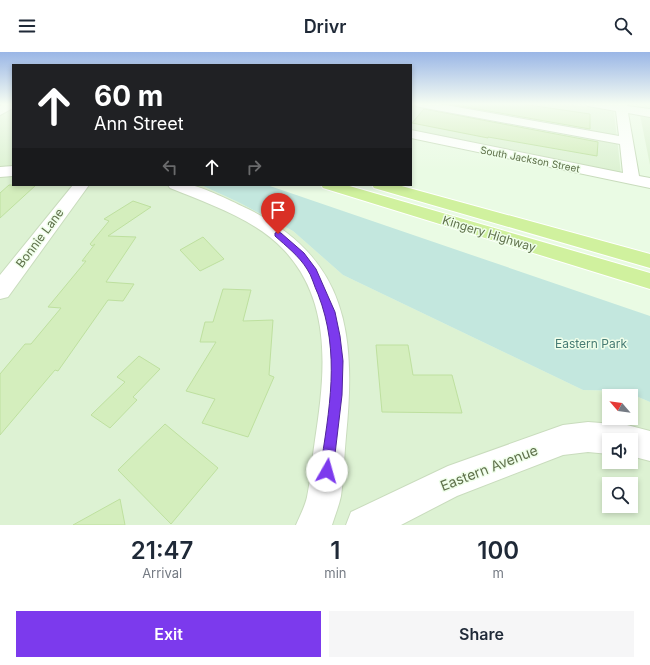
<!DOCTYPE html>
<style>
body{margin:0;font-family:Inter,sans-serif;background:#f6f6f7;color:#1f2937;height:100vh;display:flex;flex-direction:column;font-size:15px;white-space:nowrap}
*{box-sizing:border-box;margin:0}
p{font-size:13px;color:#747a83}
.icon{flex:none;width:22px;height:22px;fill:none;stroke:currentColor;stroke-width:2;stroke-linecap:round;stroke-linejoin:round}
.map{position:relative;height:473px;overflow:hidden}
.sheet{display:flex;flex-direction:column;background:#fff;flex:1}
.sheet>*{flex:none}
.top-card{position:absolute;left:12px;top:12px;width:400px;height:122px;border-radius:0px;box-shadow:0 2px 6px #0003;background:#202124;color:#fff;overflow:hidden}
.needle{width:26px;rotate:298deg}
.fabs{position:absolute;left:602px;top:337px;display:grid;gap:8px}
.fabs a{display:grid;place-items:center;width:36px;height:36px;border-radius:0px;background:#fff;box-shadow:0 2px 6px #0003;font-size:20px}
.pin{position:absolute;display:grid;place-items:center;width:34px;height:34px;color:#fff;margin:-41px -17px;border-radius:50% 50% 50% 0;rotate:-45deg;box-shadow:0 0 4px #0007}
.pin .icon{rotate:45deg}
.me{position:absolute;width:44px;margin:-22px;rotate:7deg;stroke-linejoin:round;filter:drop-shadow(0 0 3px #0008)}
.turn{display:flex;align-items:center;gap:14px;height:84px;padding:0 16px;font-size:18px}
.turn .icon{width:52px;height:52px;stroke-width:2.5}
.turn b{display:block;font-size:28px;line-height:34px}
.lanes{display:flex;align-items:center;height:38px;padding:0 16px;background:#0003;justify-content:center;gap:20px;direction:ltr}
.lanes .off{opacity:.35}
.eta{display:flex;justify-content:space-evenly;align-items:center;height:68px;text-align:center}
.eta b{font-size:24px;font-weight:600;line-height:28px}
.primary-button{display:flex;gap:8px;margin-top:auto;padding:8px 16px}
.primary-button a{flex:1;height:46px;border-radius:0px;background:#7c3aed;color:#fff;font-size:16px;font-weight:600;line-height:46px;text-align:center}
.primary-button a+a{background:#f6f6f7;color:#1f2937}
header{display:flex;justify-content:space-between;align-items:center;height:52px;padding:0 16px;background:#fff;font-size:18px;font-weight:600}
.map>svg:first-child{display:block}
</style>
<header><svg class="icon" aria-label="menu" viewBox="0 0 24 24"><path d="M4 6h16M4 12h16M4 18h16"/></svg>Drivr<svg class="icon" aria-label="search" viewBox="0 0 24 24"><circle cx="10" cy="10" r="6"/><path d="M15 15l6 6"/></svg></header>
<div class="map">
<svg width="650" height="473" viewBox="0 0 650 473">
<rect width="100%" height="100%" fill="#eafbe4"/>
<path fill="#ddf2d3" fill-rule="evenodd" d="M0,52H13V133H201L238,150L293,179L343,223L583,338L624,339L650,350V473H0ZM609,344H631V366H609ZM609,388H631V410H609ZM609,432H631V454H609Z
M411,52H567L614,59L621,122L411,79Z
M640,63L650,64V113Z"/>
<path fill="#c3e7de" d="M201,133H267L650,264V350L624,339L583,338L343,223L293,179L238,150Z"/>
<path fill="#d4eebd" stroke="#bee09f" d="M449,52H522L590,62V77Z
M424,57L598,90L597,104L488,85V86L412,71Z
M9,133H36L0,166V141Z
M133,149L151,155L108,184L136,185L106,230L134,232L123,249L108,248L58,319L55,318L0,383V322L25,292H31L61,256L48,255L86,209H82L95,192L92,194L90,192L109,169L104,167Z
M203,185L224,207L200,219L180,198Z
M223,237L251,238L243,269L273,268L269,323L274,325L248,385L202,371L215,347L186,339L216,290H200L205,270H213Z
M376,293H408L413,323H452L462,361L382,360Z
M139,304L160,317L133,345L137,348L110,376L91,363L125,330L117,325Z
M165,372L218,416L171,472L118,418Z
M120,447L125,473H73Z"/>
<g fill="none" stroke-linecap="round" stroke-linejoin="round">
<g stroke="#c9dcbd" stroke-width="2">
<path id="minor" d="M3,52H13V56L0,63V54Z
M414,52H440L619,84L616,59L588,54L586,52H627V54L650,57V65L628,61L639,124L650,126V136L411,86V78L623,121L620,92L420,55L416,54Z
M13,114V124L0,125V115Z
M73,133H89L8,245L0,247V223Z
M168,133C175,133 182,132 189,133C202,134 235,151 248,157C348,206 356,283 346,384C344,404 344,424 341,444C339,454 335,463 332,473H296C300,464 305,454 307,445C311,426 312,407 315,388C325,323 333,250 284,198C255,167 209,152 170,136Z
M588,370L627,373L650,379V409L631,404V388H609V402L588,400L563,403L457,444L401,473H346L351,460L448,414L563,373Z"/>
</g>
<g stroke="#fff" stroke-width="2">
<path id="highway" d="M321,133H346L650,221V237L323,136Z
M372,133H398L650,202V216L374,136Z"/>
</g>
<use href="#minor" fill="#fff" fill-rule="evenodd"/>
<use href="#highway" fill="#d0f19e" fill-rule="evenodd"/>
</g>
<linearGradient id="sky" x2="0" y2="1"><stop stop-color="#9ab6e6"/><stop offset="0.44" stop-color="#f6fdf3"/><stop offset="1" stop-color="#f6fdf3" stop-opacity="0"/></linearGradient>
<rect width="650" height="118" fill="url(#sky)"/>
<path fill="#7c3aed" stroke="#51269a" d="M278,180L281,181L304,201L316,217L335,260L340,284L343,309L342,343L333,419L331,424L327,426L322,424L320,419C329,358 341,301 318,242C314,234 312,224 307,217C299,204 286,194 275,184V181Z"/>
<g text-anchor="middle" stroke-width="3" stroke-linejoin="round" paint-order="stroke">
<g font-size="10" fill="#5f714b" stroke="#effeea">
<text transform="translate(530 107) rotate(11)" y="4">South Jackson Street</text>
</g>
<g font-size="12" fill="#5f714b" stroke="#effeea">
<text transform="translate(489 182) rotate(17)" y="4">Kingery Highway</text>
<text transform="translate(40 186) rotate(-53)" y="4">Bonnie Lane</text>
</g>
<g font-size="12" fill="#477c74" stroke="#effeea">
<text x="591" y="296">Eastern Park</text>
</g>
<g font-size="14" fill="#5f714b" stroke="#effeea">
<text transform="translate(489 416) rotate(-21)" y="5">Eastern Avenue</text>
</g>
</g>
</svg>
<div class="fabs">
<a><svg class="needle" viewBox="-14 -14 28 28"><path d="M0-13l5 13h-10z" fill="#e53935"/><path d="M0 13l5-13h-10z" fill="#747a83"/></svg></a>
<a><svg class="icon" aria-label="sound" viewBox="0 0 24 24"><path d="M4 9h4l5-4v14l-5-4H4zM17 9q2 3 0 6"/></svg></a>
<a><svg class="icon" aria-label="search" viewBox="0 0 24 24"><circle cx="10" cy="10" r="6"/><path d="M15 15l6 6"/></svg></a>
</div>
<div class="pin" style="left:278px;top:182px;background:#d93025"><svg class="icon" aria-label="arrive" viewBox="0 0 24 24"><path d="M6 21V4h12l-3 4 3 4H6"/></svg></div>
<svg class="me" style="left:327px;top:419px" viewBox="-20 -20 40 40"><circle r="19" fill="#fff"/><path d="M0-13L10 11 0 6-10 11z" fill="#7c3aed"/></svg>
<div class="top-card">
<div class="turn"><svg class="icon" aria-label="ahead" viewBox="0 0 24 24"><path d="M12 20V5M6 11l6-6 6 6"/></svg><div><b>60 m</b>Ann Street</div></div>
<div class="lanes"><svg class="icon off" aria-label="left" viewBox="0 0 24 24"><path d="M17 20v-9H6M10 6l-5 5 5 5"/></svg><svg class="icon" aria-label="ahead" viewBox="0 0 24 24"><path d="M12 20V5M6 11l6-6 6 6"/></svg><svg class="icon off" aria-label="right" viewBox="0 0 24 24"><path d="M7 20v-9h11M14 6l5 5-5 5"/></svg></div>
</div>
</div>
<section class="sheet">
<div class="eta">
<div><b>21:47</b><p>Arrival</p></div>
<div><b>1</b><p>min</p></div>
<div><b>100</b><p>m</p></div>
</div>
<div class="primary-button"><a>Exit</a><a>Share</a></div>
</section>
